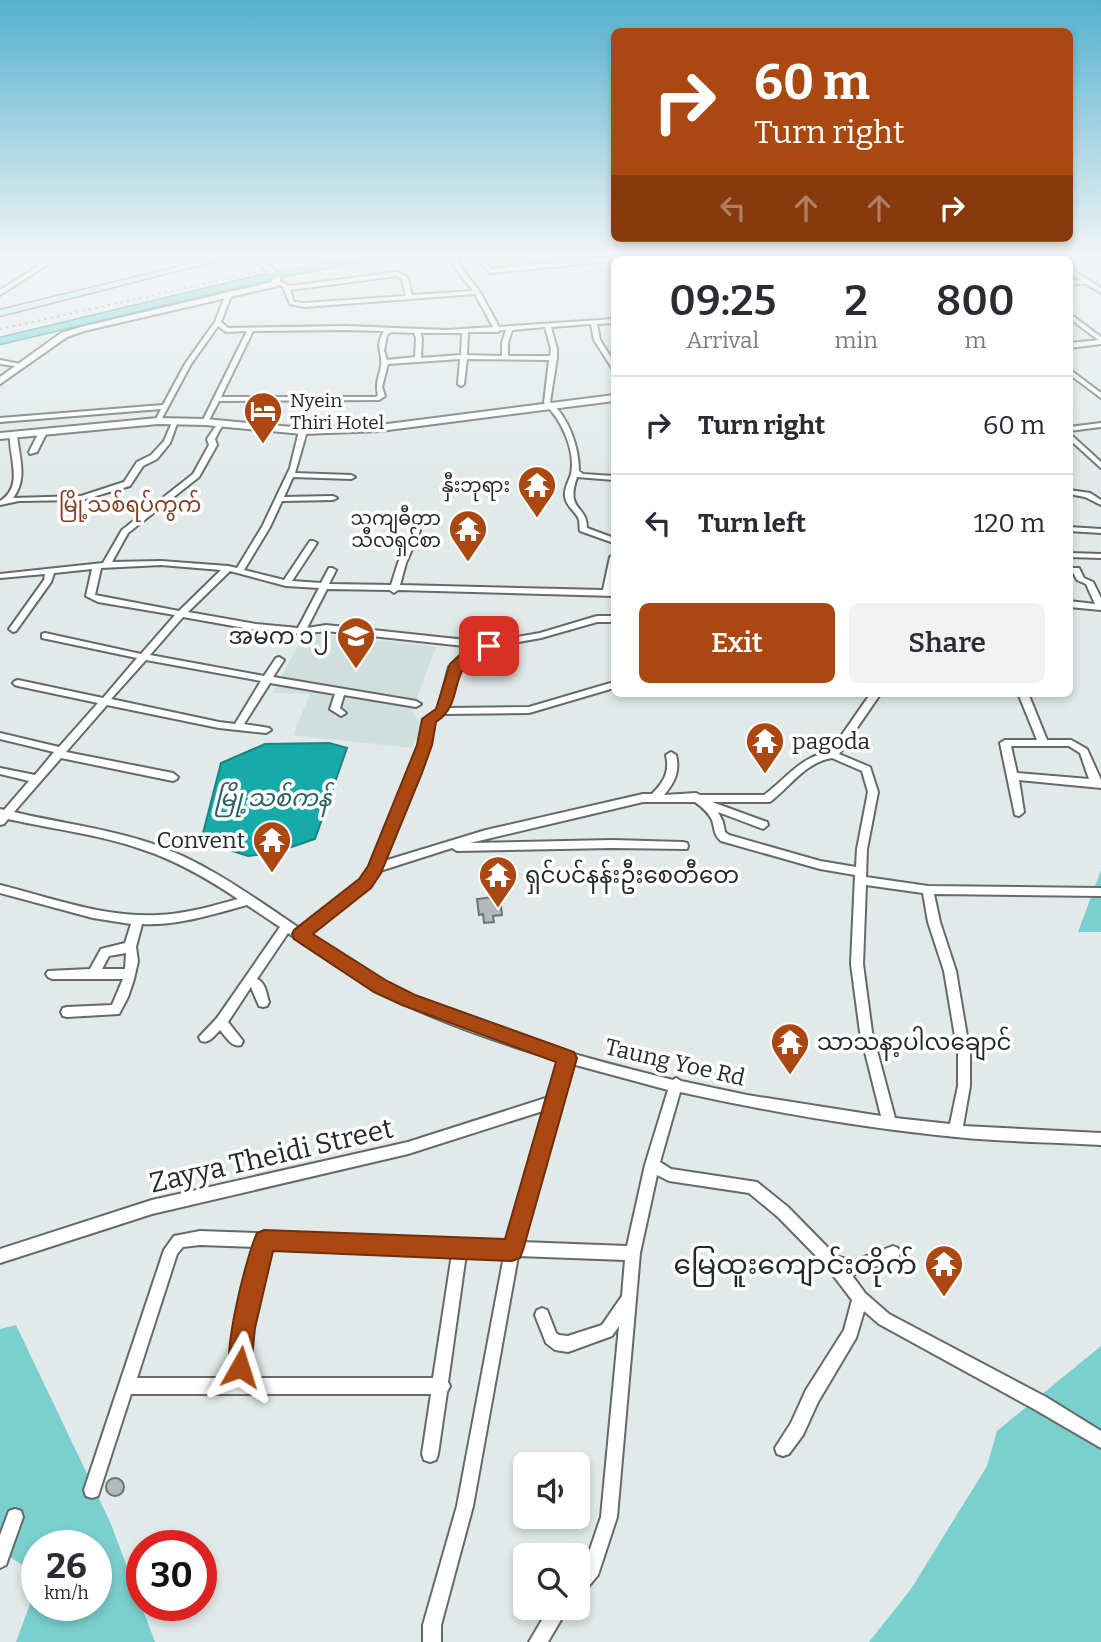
<!DOCTYPE html>
<meta charset="utf-8">
<style>
body{margin:0;font-family:Bitter,"Noto Sans Myanmar",serif;background:#f2f2f3;color:#2b2b33;height:100vh;display:flex;flex-direction:column;font-size:26px;white-space:nowrap}
*{box-sizing:border-box;margin:0}
p{font-size:23px;color:#7c7c81}
.icon{flex:none;width:38px;height:38px;fill:none;stroke:currentColor;stroke-width:2;stroke-linecap:round;stroke-linejoin:round}
.map{position:relative;flex:1;overflow:hidden}
.panel{position:absolute;left:611px;top:256px;width:462px;height:441px;display:flex;flex-direction:column;background:#fff;border-radius:10px;box-shadow:0 4px 10px #0003}
.panel>*{flex:none}
.top-card{position:absolute;left:611px;top:28px;width:462px;height:214px;border-radius:10px;box-shadow:0 4px 10px #0003;background:#ab4811;color:#fff;overflow:hidden}
.tools{position:absolute;left:513px;top:1452px;display:grid;gap:14px}
.tools a{display:grid;place-items:center;width:77px;height:77px;border-radius:10px;background:#fff;box-shadow:0 4px 10px #0003;font-size:35px}
.speed{position:absolute;left:21px;top:1530px;display:flex;gap:14px;font-size:35px;font-weight:700;text-align:center}
.speed>*{display:grid;place-content:center;width:91px;height:91px;border-radius:50%;background:#fff;box-shadow:0 4px 10px #0003;line-height:1}
.speed small{font-size:18px;font-weight:400}
.speed .limit{border:10px solid #d22;background:#fff;color:#111}
.pin{position:absolute;display:grid;place-items:center;width:60px;height:60px;color:#fff;margin:-30px;border-radius:14px;box-shadow:0 4px 10px #0006}
.me{position:absolute;width:77px;margin:-38px;rotate:6deg;stroke-linejoin:round;filter:drop-shadow(0 0 5px #0008)}
.turn{display:flex;align-items:center;gap:24px;height:147px;padding:0 28px;font-size:32px}
.turn .icon{width:91px;height:91px;stroke-width:2.5}
.turn b{display:block;font-size:49px;line-height:60px}
.lanes{display:flex;align-items:center;height:66px;padding:0 28px;background:#0003;justify-content:center;gap:35px;direction:ltr}
.lanes .off{opacity:.35}
.eta{display:flex;justify-content:space-evenly;align-items:center;height:119px;text-align:center}
.eta b{font-size:42px;font-weight:600;line-height:49px}
.button{display:flex;gap:14px;margin-top:auto;padding:14px 28px}
.button a{flex:1;height:80px;border-radius:10px;background:#ab4811;color:#fff;font-size:28px;font-weight:600;line-height:80px;text-align:center}
.button a+a{background:#f2f2f3;color:#2b2b33}
ul{padding:0;list-style:none}
li{display:flex;align-items:center;gap:21px;height:98px;padding:0 28px;border-top:2px solid #e1e1e2}
li div{flex:1}
li b{display:block;font-size:26px}
li em{font-style:normal}
.map>svg:first-child{display:block}
</style>
<div class="map">
<svg width="1101" height="1642" viewBox="0 0 1101 1642">
<rect width="100%" height="100%" fill="#e1e9e9"/>
<path fill="#cfdfde" d="M305,632L436,647L412,711L422,729L412,748L293,735L310,694L273,693Z"/>
<path fill="#7ad0cf" d="M1101,870V932H1078Z
M16,1325L111,1524L155,1642H16L37,1585V1605H96V1545H37V1574L0,1551V1329Z
M1101,1346V1642H869L911,1589L987,1466L997,1431Z"/>
<path fill="#16aaa9" stroke="#1b8383" stroke-width="2" d="M329,743L347,748L315,839L274,853L248,856L201,841L221,763L265,744Z"/>
<path fill="#b2b9b9" stroke="#6c7372" stroke-width="2" d="M500,896L502,915L493,916L494,922L484,923L483,914L479,915L477,899Z
M106 1487a9 9 0 1 1 18 0a9 9 0 1 1-18 0Z"/>
<g fill="none" stroke-linecap="round" stroke-linejoin="round">
<g stroke="#646a6a" stroke-width="4">
<path id="minor" d="M56,255H62L0,295V290Z
M193,255H198L191,267H187Z
M450,255H456L462,269L480,292L499,327L614,319V323L597,324L600,340L614,362V369L612,368L594,340L591,324L551,327L557,349V358L550,402C569,417 579,448 579,471L583,474L614,476V480L577,477C565,512 587,504 587,528L614,538V543L580,531C579,527 580,523 579,520C576,511 566,507 565,496C564,488 569,481 571,474C576,450 561,419 544,403L549,360L467,359L464,384L461,386L458,384L460,359L388,364L382,387L385,396L379,400L219,401L208,422L205,424L202,422L247,331L226,332L218,326L191,364L160,422L155,421L161,409L0,422V418L163,405L185,364L215,322L225,296L228,294L231,296L221,322L228,328L346,326L447,330L493,327L475,294L304,307L290,304L283,287L274,282L279,281L290,286L398,272L408,278L412,295L473,291L456,269ZM397,276L402,279L406,296L304,303L294,302L290,290ZM545,327L551,349L550,356H508V343L512,330ZM346,330L384,331C374,347 383,352 381,366C379,377 375,384 378,395L376,397H221L253,331ZM501,330H506L502,343V356L467,355L468,332H498ZM391,332L414,333L416,338L415,357L387,360L384,351L387,335ZM420,333H462L461,355L421,358L422,338Z
M473,255H479L491,269L613,257L616,259L613,261L490,273Z
M790,255H796L801,259H795Z
M843,255H849L854,259H848Z
M917,255H923L929,259H922Z
M1086,280L1088,281V283L1069,285V281Z
M1069,313L1101,337V342L1069,318Z
M0,360L25,365L22,367L0,364Z
M1069,369L1101,393V398L1069,374Z
M173,420L178,421L170,443L157,459L143,466L130,486L82,500L19,501L0,505V501C25,486 8,456 10,433L17,435C19,457 28,479 13,498L81,496L124,482L137,462L151,455L164,441Z
M218,423L223,424L215,439L217,445L199,477L128,533L112,562L161,561L228,566L237,568L262,527L290,468L299,431L303,429L307,431L295,473L351,475L355,477L351,479L293,477L284,497L333,496L337,498L333,500L282,501L270,527L244,570L284,580L310,541H313L317,543L292,581L321,583L329,568H332L336,570L329,584L391,585L398,563L412,531L416,529L420,531L406,563L400,585L603,590L610,557L614,555V577L612,590L614,591V596L398,590L394,593L390,590L327,589L307,628L326,625L466,640L477,644L540,633L597,616H614V622H597L541,638L479,649L458,668L448,708L529,707L614,682V688L529,713L444,714L434,721L429,745L384,861L486,830L643,794H652C664,782 670,772 666,755L671,752L676,755C680,771 675,782 664,795L696,793L700,795H764C786,779 801,756 830,752L871,693H881L839,754L870,767L878,792L867,849L866,877L928,886L1101,888V896L934,894L940,922L956,971L970,1054V1086L963,1126L1101,1133V1145C1053,1142 1004,1142 956,1137C863,1128 771,1112 680,1092L660,1162L671,1169L757,1182L788,1207L836,1256L853,1261L893,1246L898,1248L900,1253L898,1258L853,1275L851,1274L865,1293L889,1314L1046,1397L1101,1431V1448L1034,1409L879,1324L864,1311L856,1338L818,1402L803,1435L789,1454L783,1456L777,1454L775,1448L791,1423L806,1390L844,1330L852,1300L826,1266L778,1217L749,1193L669,1181L657,1175L640,1253L617,1517L598,1575L584,1592L578,1594V1573L585,1564L601,1517L619,1326L612,1336L568,1352L555,1350L546,1343L535,1315L537,1310L542,1308L547,1310L556,1333L559,1335L568,1336L602,1325L622,1296L625,1260L518,1256L473,1506L441,1625V1642H423V1625L457,1506L504,1256L466,1254L448,1382L450,1386L447,1392L438,1454L436,1460L430,1462L424,1460L422,1454L431,1394H131L98,1496L92,1498L86,1496L84,1490L164,1250L174,1236L200,1231L507,1242L546,1110L408,1154L152,1214L0,1263V1249L152,1200L408,1142L549,1097L560,1061C497,1042 432,1020 374,989C344,972 316,952 288,933L257,979C266,983 266,993 269,1002L267,1006L263,1007L259,1006L251,987L228,1022L243,1041L241,1045C232,1048 226,1037 220,1030C214,1036 209,1044 201,1041L199,1037L217,1018L280,927L247,905C213,914 178,926 142,924L136,947L138,961L134,979L128,997L119,1014L67,1017L63,1016L61,1012L63,1008L67,1007L112,1005L123,979H52L48,977L46,974L48,971L90,969L101,949L125,943L131,924L93,918L0,893V885C52,898 105,918 159,915C186,914 212,906 238,899C208,879 176,860 141,849C98,834 52,829 8,819L4,824L0,825V809L4,810L29,781L0,774V768L35,775L54,752L0,739V733L59,747L98,703L18,686L15,685L13,683L15,681L18,680L103,698L137,658L42,638V634L45,633L141,654L175,615L98,602L86,596L92,569L54,573L51,582L16,631L13,632L9,629L44,580L45,574L0,578V574L103,563L122,530L193,474L209,445L207,439ZM161,565L221,570L179,611L95,595L101,568ZM230,571L286,586L319,588L298,628L256,624L188,612ZM183,617L256,630L301,634L326,631L464,646L470,648L449,667L438,709L424,719L419,745L371,866L361,880L299,928C252,896 204,861 150,843C106,828 59,823 14,812L61,758L173,781L177,779L178,777L173,773L66,752L107,705L219,728L266,733L271,730L269,728L244,724L270,683L335,694L330,709L341,716L346,713L340,708L344,695L416,707L421,704L416,701L273,677L284,660L279,657L276,658L264,676L150,655ZM146,660L261,681L235,724L219,722L111,699ZM832,758L862,771L868,792L857,849L856,867L820,861L729,835L725,832L723,822L718,812L763,829L768,825L767,822L712,802H770C790,787 805,762 832,758ZM643,802H695C702,807 708,812 712,820C715,828 713,834 721,841L820,869L855,875L851,964L860,1032L881,1116L747,1095L681,1081L676,1078L673,1080C585,1058 496,1035 413,997C376,980 342,957 308,934L369,886L380,871L452,848L457,851L612,848L687,849L688,846L687,843L683,842L612,840L470,843ZM866,885L923,893L928,922L944,971L958,1054V1086L950,1124L895,1118L872,1032L863,964ZM126,953L125,969H102L109,956ZM572,1064L668,1090L645,1165L627,1246L521,1242ZM200,1245L256,1247L236,1328L231,1378H137L177,1254L183,1247ZM270,1247L452,1254L433,1378H247L252,1328Z
M1101,423V427L1069,431V427Z
M43,430L47,432L37,452L30,454L29,452L39,432Z
M1069,433L1101,462V468L1069,439Z
M1069,490L1090,493L1101,500V505L1085,497L1069,494Z
M1069,527L1101,529V533L1069,531Z
M1069,553L1101,554V558L1069,557Z
M1073,568H1079L1084,578L1093,582L1101,598V610L1069,607V601L1095,604L1086,584L1077,580L1072,570Z
M1018,693H1028L1047,740H1071L1087,749L1101,780V788L1019,780L1024,812L1019,816L1015,815L1000,743L1005,740H1037ZM1011,746H1069L1080,753L1089,779L1017,773Z
M15,1509L21,1511L23,1517L6,1565L0,1568V1535L9,1511Z
M549,1608H568L548,1642H529Z"/>
</g>
<g stroke="#646a6a" stroke-width="4">
<path id="tertiary" d="M246,255C262,255 271,266 281,278L278,286L84,331L67,337L0,384V377L61,333L81,327L272,282L273,278L258,263Z
M1043,255H1050L1057,259H1048Z
M1069,268L1101,288V293L1069,273Z
M1101,340V344L1069,348V343Z
M614,395V401L380,431L303,434L205,425L158,424L0,439V433L158,418L205,419L303,428L380,425Z"/>
</g>
<g stroke="#646a6a" stroke-width="3">
<path id="secondary" d="M227,255H239L0,316V310Z"/>
</g>
<g stroke="#349190" stroke-width="3">
<path id="trunk" d="M374,255H392L275,278L0,344V338L275,272Z"/>
</g>
<use href="#minor" fill="#fff" fill-rule="evenodd"/>
<use href="#tertiary" fill="#fff" fill-rule="evenodd"/>
<use href="#secondary" fill="#c4efee" fill-rule="evenodd"/>
<use href="#trunk" fill="#62d4d3" fill-rule="evenodd"/>
<path stroke="#8c9292" stroke-width="2" stroke-dasharray="2 4.5" stroke-linecap="butt" d="M0,329L336,255"/>
</g>
<linearGradient id="sky" x2="0" y2="1"><stop stop-color="#54b0cf"/><stop offset="0.53" stop-color="#f2f5f5"/><stop offset="1" stop-color="#f2f5f5" stop-opacity="0"/></linearGradient>
<rect width="1101" height="484" fill="url(#sky)"/>
<path fill="#ab4811" stroke="#6f2f0b" stroke-width="2" d="M489,642L496,646L494,649C442,661 469,700 436,722L432,745L422,773L381,873L371,888L313,934L387,981L415,995L574,1052L577,1058L523,1250L520,1258L512,1261L273,1251L255,1328L251,1367L248,1375L240,1378L231,1375C222,1353 246,1257 257,1233L264,1230L505,1239L556,1062L402,1005L374,992L294,939L292,934L294,930L359,879L368,866L417,745L422,719L436,709L450,664L471,644Z"/>
<defs>
<g id="hotel-pin" transform="scale(2.0125)"><path d="M0 17L-7.5 6A9.5 9.5 0 1 1 7.5 6Z" fill="#ab4811" stroke="#fff"/><path d="M-6-4.5h1.5V1H6V5H4.5V3h-9V5H-6ZM-4 0a1.8 1.8 0 1 1 3.6 0ZM.5 0V-2.5h3Q6-2.5 6 0Z" fill="#fff"/></g>
<g id="temple-pin" transform="scale(2.0125)"><path d="M0 17L-7.5 6A9.5 9.5 0 1 1 7.5 6Z" fill="#ab4811" stroke="#fff"/><path d="M0-6L5-2H3V0L6.5 2.5H4V6H1.5V3h-3V6H-4V2.5H-6.5L-3 0V-2H-5Z" fill="#fff"/></g>
<g id="school-pin" transform="scale(2.0125)"><path d="M0 17L-7.5 6A9.5 9.5 0 1 1 7.5 6Z" fill="#ab4811" stroke="#fff"/><path d="M0-5L7-2L0 1L-7-2ZM-4 1L0 2.5L4 1V4Q0 6-4 4Z" fill="#fff"/></g>
</defs>
<g fill-rule="evenodd">
<use href="#hotel-pin" x="263" y="411"/>
<use href="#temple-pin" x="537" y="485"/>
<use href="#temple-pin" x="468" y="529"/>
<use href="#school-pin" x="356" y="636"/>
<use href="#temple-pin" x="765" y="741"/>
<use href="#temple-pin" x="272" y="840"/>
<use href="#temple-pin" x="498" y="875"/>
<use href="#temple-pin" x="790" y="1042"/>
<use href="#temple-pin" x="944" y="1264"/>
</g>
<g text-anchor="middle" stroke-width="7" stroke-linejoin="round" paint-order="stroke">
<g font-size="19" fill="#262929" stroke="#fff" text-anchor="end">
<text x="290" y="407" text-anchor="start">Nyein<tspan x="290" dy="22">Thiri Hotel</tspan></text>
<text x="510" y="492">နှီးဘုရား</text>
<text x="441" y="525">သကျဓီတာ<tspan x="441" dy="22">သီလရှင်စာ</tspan></text>
</g>
<g font-size="21" fill="#814021" stroke="#fff">
<text x="130" y="512">မြို့သစ်ရပ်ကွက်</text>
</g>
<g font-size="23" fill="#262929" stroke="#fff" text-anchor="start">
<text x="329" y="644" text-anchor="end">အမက ၁၂</text>
<text x="792" y="749">pagoda</text>
<text x="245" y="848" text-anchor="end">Convent</text>
<text x="525" y="883">ရှင်ပင်နန်းဦးစေတီတေ</text>
<text x="817" y="1050">သာသနာ့ပါလချောင်</text>
</g>
<g font-size="23" fill="#262929" stroke="#fff">
<text transform="translate(675 1062) rotate(13)" y="8">Taung Yoe Rd</text>
</g>
<g font-size="24" font-style="italic" fill="#2c6261" stroke="#fff">
<text x="273" y="806">မြို့သစ်ကန်</text>
</g>
<g font-size="28" fill="#262929" stroke="#fff">
<text transform="translate(271 1155) rotate(-13)" y="10">Zayya Theidi Street</text>
</g>
<g font-size="28" fill="#262929" stroke="#fff" text-anchor="end">
<text x="917" y="1274">မြေထူးကျောင်းတိုက်</text>
</g>
</g>
</svg>
<div class="tools">
<a><svg class="icon" aria-label="sound" viewBox="0 0 24 24"><path d="M4 9h4l5-4v14l-5-4H4zM17 9q2 3 0 6"/></svg></a>
<a><svg class="icon" aria-label="search" viewBox="0 0 24 24"><circle cx="10" cy="10" r="6"/><path d="M15 15l6 6"/></svg></a>
</div>
<div class="speed"><div>26<small>km/h</small></div><div class="limit">30</div></div>
<div class="pin" style="left:489px;top:646px;background:#d93025"><svg class="icon" aria-label="arrive" viewBox="0 0 24 24"><path d="M6 21V4h12l-3 4 3 4H6"/></svg></div>
<svg class="me" style="left:240px;top:1367px" viewBox="-20 -20 40 40"><path d="M0-17L14 15 0 8-14 15z" fill="#ab4811" stroke="#fff" stroke-width="4"/></svg>
<div class="top-card">
<div class="turn"><svg class="icon" aria-label="right" viewBox="0 0 24 24"><path d="M7 20v-9h11M14 6l5 5-5 5"/></svg><div><b>60 m</b>Turn right</div></div>
<div class="lanes"><svg class="icon off" aria-label="left" viewBox="0 0 24 24"><path d="M17 20v-9H6M10 6l-5 5 5 5"/></svg><svg class="icon off" aria-label="ahead" viewBox="0 0 24 24"><path d="M12 20V5M6 11l6-6 6 6"/></svg><svg class="icon off" aria-label="ahead" viewBox="0 0 24 24"><path d="M12 20V5M6 11l6-6 6 6"/></svg><svg class="icon" aria-label="right" viewBox="0 0 24 24"><path d="M7 20v-9h11M14 6l5 5-5 5"/></svg></div>
</div>
<section class="panel">
<div class="eta">
<div><b>09:25</b><p>Arrival</p></div>
<div><b>2</b><p>min</p></div>
<div><b>800</b><p>m</p></div>
</div>
<ul>
<li><svg class="icon" aria-label="right" viewBox="0 0 24 24"><path d="M7 20v-9h11M14 6l5 5-5 5"/></svg><div><b>Turn right</b></div><em>60 m</em></li>
<li><svg class="icon" aria-label="left" viewBox="0 0 24 24"><path d="M17 20v-9H6M10 6l-5 5 5 5"/></svg><div><b>Turn left</b></div><em>120 m</em></li>
</ul>
<div class="button"><a>Exit</a><a>Share</a></div>
</section>
</div>
